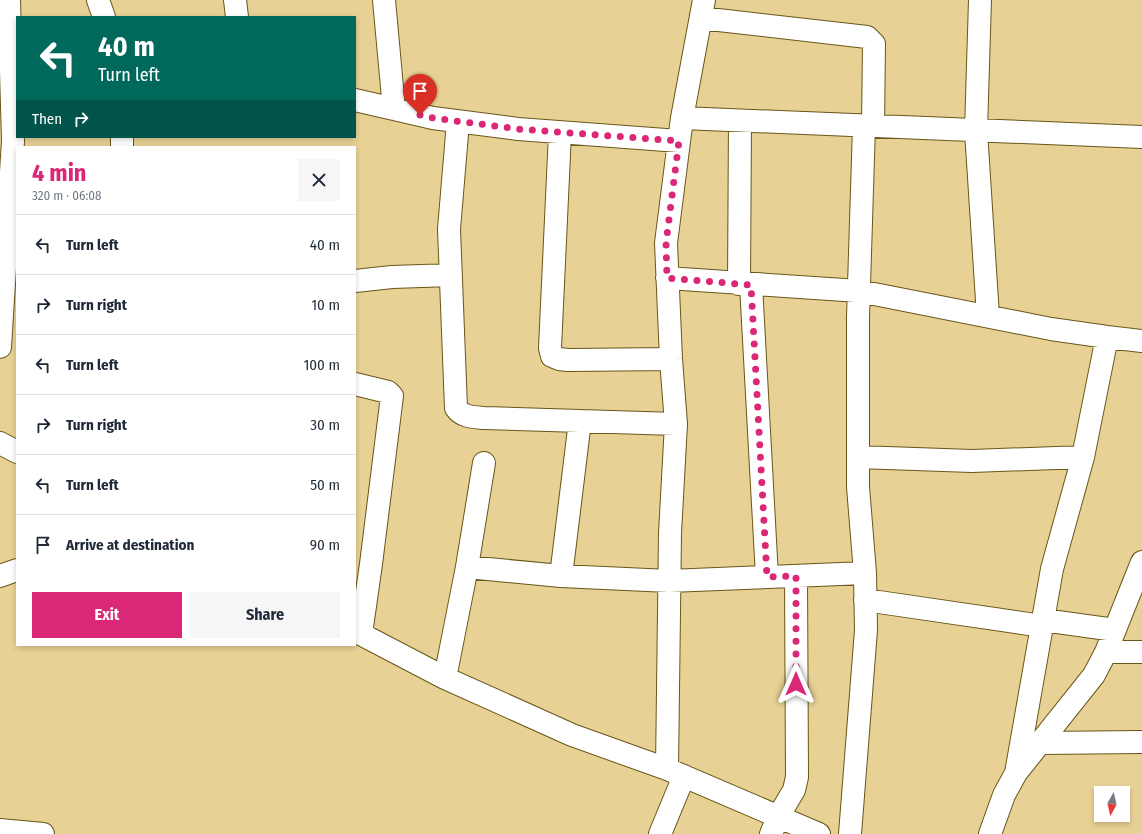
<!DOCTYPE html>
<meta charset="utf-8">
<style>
body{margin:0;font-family:"Fira Sans Condensed",sans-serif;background:#f6f6f7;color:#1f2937;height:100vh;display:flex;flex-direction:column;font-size:15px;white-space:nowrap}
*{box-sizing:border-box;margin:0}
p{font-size:13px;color:#747a83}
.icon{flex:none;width:22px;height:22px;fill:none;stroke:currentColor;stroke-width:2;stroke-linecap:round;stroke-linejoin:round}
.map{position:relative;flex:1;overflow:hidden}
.sheet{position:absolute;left:16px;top:146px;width:340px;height:500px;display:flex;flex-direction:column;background:#fff;border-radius:0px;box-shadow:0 2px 6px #0003}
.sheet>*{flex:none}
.top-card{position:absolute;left:16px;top:16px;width:340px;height:122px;border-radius:0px;box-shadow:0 2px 6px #0003;background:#00695c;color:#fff;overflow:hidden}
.needle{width:26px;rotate:188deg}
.fabs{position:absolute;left:1094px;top:786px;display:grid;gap:8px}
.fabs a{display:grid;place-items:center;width:36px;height:36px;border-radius:0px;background:#fff;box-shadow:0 2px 6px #0003;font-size:20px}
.pin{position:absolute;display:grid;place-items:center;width:34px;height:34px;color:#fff;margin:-41px -17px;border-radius:50% 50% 50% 0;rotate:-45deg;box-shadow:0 0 4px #0007}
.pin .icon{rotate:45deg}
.me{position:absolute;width:44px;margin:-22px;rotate:0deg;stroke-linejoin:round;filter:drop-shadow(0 0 3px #0008)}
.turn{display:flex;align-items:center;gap:14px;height:84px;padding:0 16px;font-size:18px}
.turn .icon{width:52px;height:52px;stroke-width:2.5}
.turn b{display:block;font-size:28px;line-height:34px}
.then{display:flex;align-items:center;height:38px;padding:0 16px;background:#0003;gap:8px;font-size:15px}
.round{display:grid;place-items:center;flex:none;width:42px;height:42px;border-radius:0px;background:#f6f6f7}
.headline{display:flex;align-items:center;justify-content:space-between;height:68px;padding:0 16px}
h1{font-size:24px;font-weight:700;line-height:30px;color:#db2777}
.button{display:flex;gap:8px;margin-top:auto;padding:8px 16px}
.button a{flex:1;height:46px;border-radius:0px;background:#db2777;color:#fff;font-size:16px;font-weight:700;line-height:46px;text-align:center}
.button a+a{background:#f6f6f7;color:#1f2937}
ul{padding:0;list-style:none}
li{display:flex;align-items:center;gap:12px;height:60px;padding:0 16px;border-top:1px solid #e0e1e3}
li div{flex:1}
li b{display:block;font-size:15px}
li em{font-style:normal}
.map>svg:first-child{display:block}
</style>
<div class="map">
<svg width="1142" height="834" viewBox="0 0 1142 834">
<rect width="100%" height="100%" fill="#e7d195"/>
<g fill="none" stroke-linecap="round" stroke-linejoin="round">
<g stroke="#695619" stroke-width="24">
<path id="minor" d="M98,0L104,17
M235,0L237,17
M384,0L394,109
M980,0L976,131L988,316
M701,18L867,37L874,44L873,126
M355,100L433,118L518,129L679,141
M682,118L1142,137
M458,122L449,229L456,408C462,417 473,417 484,418L676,424
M560,133L550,348L552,356L559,359L568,360L671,359
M122,147V137
M667,278L859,291L1051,329L1107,337L1142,341
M355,281L392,277L451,275
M739,284L740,121
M751,285L767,577
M0,347L13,141L9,0
M355,384L388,392L392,396L371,564L361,634
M0,443L17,452
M858,457L972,461L1083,457
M467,567L561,576L669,581L865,573
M0,576L17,570
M561,576L580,421
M865,600L1042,626
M1043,620L1115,630
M355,631L445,678L572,735L667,769L819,834
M1106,652H1142
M445,678L467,567L484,463
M1040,743L1142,742
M667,769L670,533L676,424L671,359L666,243L682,118L704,0
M1016,773L1052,569L1083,457L1107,337
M0,830L43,834
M660,834L684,776
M771,834L778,817L794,790L797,777L796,576
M850,834L866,630L865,573L858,487V317L864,126
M990,834L1004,795L1016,773L1094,675L1106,652L1142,562"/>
</g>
<use href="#minor" stroke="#fff" stroke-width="22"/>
</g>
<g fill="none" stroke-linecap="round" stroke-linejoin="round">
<path stroke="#db2777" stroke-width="7" stroke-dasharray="0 12.6" d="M420,115L433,118L518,129L679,141L666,243L667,278L751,285L767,577L796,576V684"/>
</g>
</svg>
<div class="fabs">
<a><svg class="needle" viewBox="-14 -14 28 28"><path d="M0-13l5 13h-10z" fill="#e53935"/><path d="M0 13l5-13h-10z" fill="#747a83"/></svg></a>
</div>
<div class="pin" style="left:420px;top:115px;background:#d93025"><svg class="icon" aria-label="arrive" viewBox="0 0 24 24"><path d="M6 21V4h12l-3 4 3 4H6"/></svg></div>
<svg class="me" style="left:796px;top:684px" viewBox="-20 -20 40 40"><path d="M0-17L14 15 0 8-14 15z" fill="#db2777" stroke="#fff" stroke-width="4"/></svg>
<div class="top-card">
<div class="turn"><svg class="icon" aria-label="left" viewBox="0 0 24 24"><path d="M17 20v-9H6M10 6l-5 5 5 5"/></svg><div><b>40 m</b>Turn left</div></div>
<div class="then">Then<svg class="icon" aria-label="right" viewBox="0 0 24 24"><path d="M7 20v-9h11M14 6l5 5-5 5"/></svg></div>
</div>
<section class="sheet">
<div class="headline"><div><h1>4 min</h1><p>320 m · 06:08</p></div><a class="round"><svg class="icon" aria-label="close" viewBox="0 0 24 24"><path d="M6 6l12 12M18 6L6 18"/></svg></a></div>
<ul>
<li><svg class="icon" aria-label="left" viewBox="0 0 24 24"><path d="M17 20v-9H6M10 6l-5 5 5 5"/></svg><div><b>Turn left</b></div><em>40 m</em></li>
<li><svg class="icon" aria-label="right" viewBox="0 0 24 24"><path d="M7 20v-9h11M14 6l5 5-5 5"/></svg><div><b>Turn right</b></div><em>10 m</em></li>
<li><svg class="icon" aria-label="left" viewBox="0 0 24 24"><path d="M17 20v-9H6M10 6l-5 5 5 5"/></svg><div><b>Turn left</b></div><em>100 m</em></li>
<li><svg class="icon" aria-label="right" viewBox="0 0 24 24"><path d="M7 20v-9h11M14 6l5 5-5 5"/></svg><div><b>Turn right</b></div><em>30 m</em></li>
<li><svg class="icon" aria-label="left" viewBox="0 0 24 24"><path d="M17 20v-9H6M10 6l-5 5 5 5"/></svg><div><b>Turn left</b></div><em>50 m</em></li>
<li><svg class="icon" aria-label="arrive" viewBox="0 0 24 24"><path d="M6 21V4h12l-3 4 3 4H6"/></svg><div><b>Arrive at destination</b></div><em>90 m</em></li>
</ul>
<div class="button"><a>Exit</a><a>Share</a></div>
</section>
</div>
